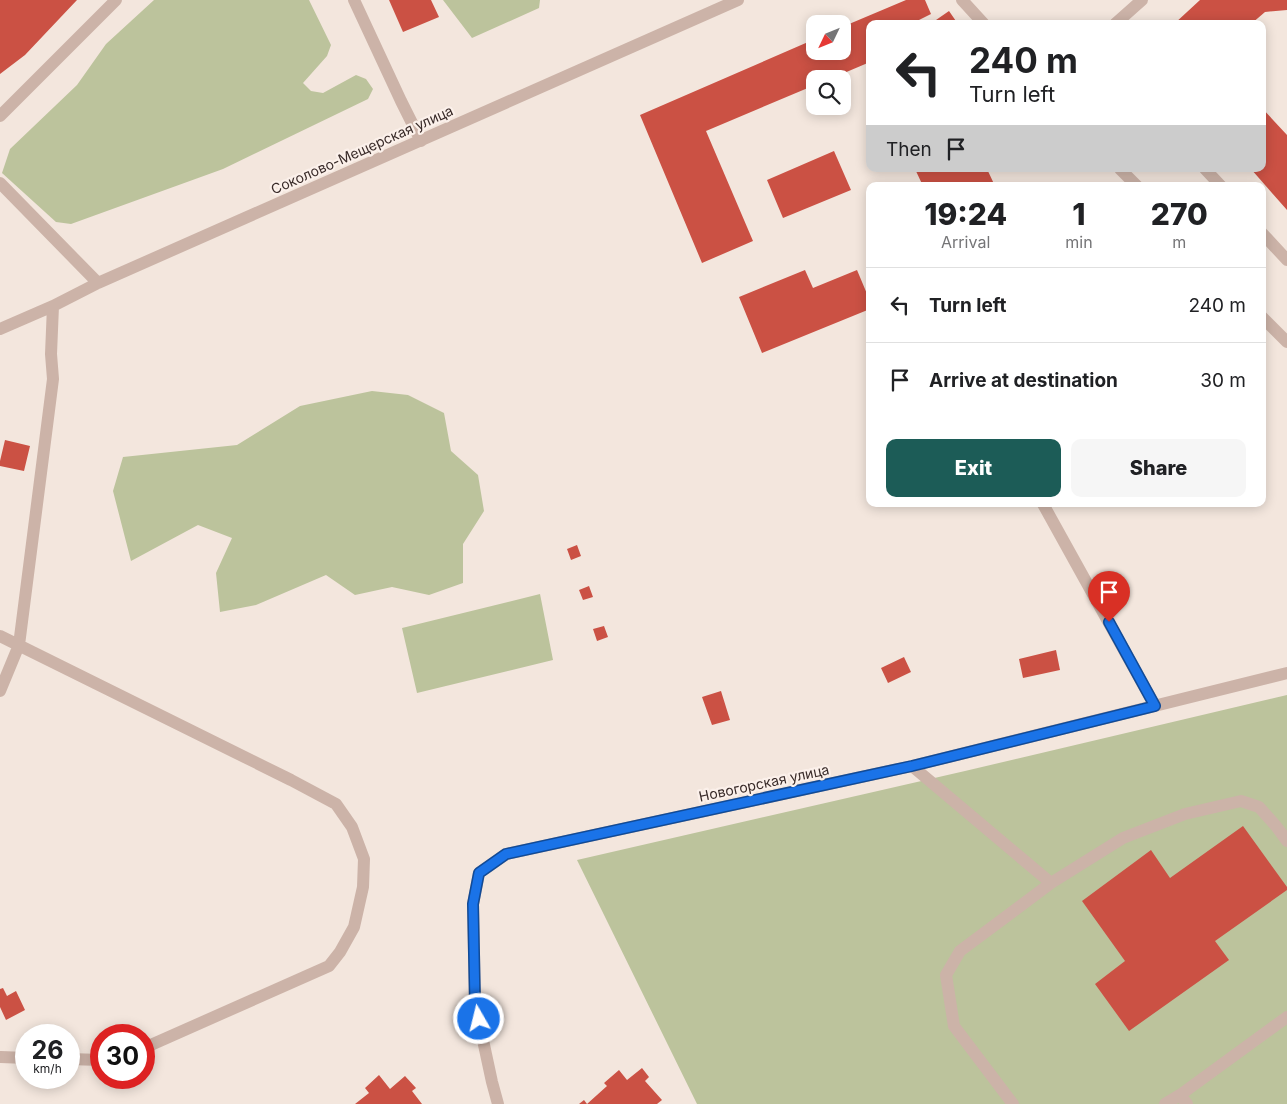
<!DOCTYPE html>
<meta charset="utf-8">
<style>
body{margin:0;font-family:Inter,sans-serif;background:#f6f6f6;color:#202124;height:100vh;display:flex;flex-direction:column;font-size:19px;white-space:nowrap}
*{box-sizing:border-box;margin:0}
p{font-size:16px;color:#757577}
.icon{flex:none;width:28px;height:28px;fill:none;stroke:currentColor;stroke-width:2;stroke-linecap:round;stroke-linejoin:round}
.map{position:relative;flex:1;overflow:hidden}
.sheet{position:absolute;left:866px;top:182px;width:400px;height:325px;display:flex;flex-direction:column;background:#fff;border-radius:10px;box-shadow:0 2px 12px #0003}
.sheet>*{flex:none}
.guide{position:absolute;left:866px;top:20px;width:400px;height:152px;border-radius:10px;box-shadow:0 2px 12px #0003;background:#fff;color:#202124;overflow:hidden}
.needle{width:32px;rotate:227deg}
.fabs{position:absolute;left:806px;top:15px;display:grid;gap:10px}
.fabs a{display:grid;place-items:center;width:45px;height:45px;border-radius:10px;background:#fff;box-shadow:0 2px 12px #0003;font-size:25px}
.speed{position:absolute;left:15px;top:1024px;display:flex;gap:10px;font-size:25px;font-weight:700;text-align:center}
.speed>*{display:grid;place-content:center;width:65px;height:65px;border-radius:50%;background:#fff;box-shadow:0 2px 12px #0003;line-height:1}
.speed small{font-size:12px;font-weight:400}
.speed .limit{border:8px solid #d22;background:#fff;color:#111}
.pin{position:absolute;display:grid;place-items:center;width:42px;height:42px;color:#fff;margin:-51px -21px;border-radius:50% 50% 50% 0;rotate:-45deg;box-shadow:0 0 5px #0007}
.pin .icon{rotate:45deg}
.me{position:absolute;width:55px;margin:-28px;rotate:352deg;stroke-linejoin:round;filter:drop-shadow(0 0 4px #0008)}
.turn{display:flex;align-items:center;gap:18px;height:105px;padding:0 20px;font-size:22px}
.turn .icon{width:65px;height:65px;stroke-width:2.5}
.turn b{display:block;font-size:35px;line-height:42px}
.then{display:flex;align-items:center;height:48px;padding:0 20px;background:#0003;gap:10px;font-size:19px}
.eta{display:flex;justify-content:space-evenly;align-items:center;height:85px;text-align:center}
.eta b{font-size:30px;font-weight:800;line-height:35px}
.action{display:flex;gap:10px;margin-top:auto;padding:10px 20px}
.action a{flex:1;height:58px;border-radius:10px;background:#1c5c57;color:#fff;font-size:20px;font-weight:800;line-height:58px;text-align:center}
.action a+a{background:#f6f6f6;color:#202124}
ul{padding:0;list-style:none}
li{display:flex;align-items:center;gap:15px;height:75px;padding:0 20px;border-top:1px solid #e0e0e0}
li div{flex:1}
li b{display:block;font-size:19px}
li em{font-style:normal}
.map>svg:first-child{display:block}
</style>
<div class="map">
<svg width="1287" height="1104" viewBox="0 0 1287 1104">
<rect width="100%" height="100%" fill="#f3e6dd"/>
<path fill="#bcc39c" d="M154,0H309L331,45L327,56L303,83L311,91L323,93L356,75L366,79L373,89L368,99L223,169L71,224L56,222L2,173L10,149L77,85L106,44Z
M443,0H540L539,8L472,38Z
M372,391L408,395L444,413L451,451L478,475L484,511L463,544V583L429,595L392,587L355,595L326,575L256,605L220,612L216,573L232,538L198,525L131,561L113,491L123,457L237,445L300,406Z
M540,594L553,660L417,693L402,628Z
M1287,695V1104H697L577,860L965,771Z"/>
<path fill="#cb5144" d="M0,0H77L25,55L0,74Z
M389,0H431L439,17L403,32Z
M906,0H925L931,14L915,22V24H870V62L830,79H815V85L706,131L753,241L702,263L640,115L815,39V51H842V27Z
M1200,0H1287V10L1265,12L1251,24H1174Z
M949,11L958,24H930L936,20Z
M1262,108L1287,135V210L1251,169H1262Z
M834,151L851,190L783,218L767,180Z
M915,169H987L995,186H923Z
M805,270L813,288L857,270L870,301V309L762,353L739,297Z
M5,440L30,446L24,471L0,466V461Z
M577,545L581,556L571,560L567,549Z
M589,586L593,597L583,600L579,590Z
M604,626L608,637L597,641L593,629Z
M1056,650L1060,670L1023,678L1019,659Z
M904,657L911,672L888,683L881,668Z
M721,691L730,720L712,725L702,697Z
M1243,826L1287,887V890L1215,941L1229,960L1129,1031L1095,984L1125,961L1082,901L1151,850L1170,878Z
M3,988L7,996L16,991L25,1010L6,1020L0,1007V989Z
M642,1068L649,1077L645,1081L662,1100L657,1104H579L584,1100L587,1104L607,1086L604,1083L619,1070L627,1080Z
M379,1075L390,1089L405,1076L416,1088L412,1091L422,1104H355L369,1093L365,1088Z"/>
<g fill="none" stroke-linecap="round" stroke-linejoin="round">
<path stroke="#ccb3a8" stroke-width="12" d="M354,0L401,101L421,141
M962,0L984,24
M1115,24L1142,0
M0,116L116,0
M1120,169L1137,186
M1205,169L1221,186
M0,183L98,283
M1262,233L1287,260
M1262,317L1287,342
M0,329L53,306L98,283L738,0
M1043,504L1155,706
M0,636L291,780L336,804L352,827L364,859L363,887L354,927L340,952L329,966L144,1048
M0,691L19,645L53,379L51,354L53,306
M912,766L1051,883
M1,1057L26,1058
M69,1059L101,1060
M1180,1095L1287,1017
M498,1104L492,1082L475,1003L473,904L479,873L506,854L912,766L1287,673
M1013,1104L954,1026L946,975L960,951L1051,883L1123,838L1185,814L1241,801L1259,807L1276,826L1287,841
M1165,1104L1180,1095L1187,1104"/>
</g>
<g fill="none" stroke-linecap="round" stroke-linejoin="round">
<g stroke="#114b97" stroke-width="12">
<path id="route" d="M479,1019L475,1003L473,904L479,873L506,854L912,766L1155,706L1109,622"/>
</g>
<use href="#route" stroke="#1a73e8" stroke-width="9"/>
</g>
<g text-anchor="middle" stroke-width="4.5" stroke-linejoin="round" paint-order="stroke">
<g font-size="14" fill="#392b29" stroke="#fbf0ea">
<text transform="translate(362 150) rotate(-24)" y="5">Соколово-Мещерская улица</text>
<text transform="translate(764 783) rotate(-12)" y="5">Новогорская улица</text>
</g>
</g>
</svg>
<div class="fabs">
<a><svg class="needle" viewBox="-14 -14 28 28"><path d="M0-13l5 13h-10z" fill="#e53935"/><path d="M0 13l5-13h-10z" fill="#757577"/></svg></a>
<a><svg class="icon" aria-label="search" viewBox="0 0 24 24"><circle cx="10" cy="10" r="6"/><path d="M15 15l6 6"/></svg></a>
</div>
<div class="speed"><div>26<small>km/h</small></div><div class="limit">30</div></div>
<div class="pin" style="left:1109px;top:622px;background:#d93025"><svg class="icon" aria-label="arrive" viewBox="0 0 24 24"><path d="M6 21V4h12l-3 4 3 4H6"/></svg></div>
<svg class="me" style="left:479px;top:1019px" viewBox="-20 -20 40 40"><circle r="17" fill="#1a73e8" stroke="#fff" stroke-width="3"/><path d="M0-11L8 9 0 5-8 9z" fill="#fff"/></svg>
<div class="guide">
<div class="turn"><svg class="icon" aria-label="left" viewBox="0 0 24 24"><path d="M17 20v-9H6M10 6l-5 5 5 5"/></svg><div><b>240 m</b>Turn left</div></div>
<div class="then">Then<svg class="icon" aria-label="arrive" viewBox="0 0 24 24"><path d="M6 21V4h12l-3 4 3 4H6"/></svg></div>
</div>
<section class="sheet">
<div class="eta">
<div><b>19:24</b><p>Arrival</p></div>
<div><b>1</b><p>min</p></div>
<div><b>270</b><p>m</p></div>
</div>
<ul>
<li><svg class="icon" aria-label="left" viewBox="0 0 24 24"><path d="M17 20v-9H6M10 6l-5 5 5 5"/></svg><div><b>Turn left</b></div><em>240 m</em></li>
<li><svg class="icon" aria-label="arrive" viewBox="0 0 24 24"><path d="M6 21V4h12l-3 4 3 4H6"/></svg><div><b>Arrive at destination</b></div><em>30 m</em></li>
</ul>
<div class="action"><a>Exit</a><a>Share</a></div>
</section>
</div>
